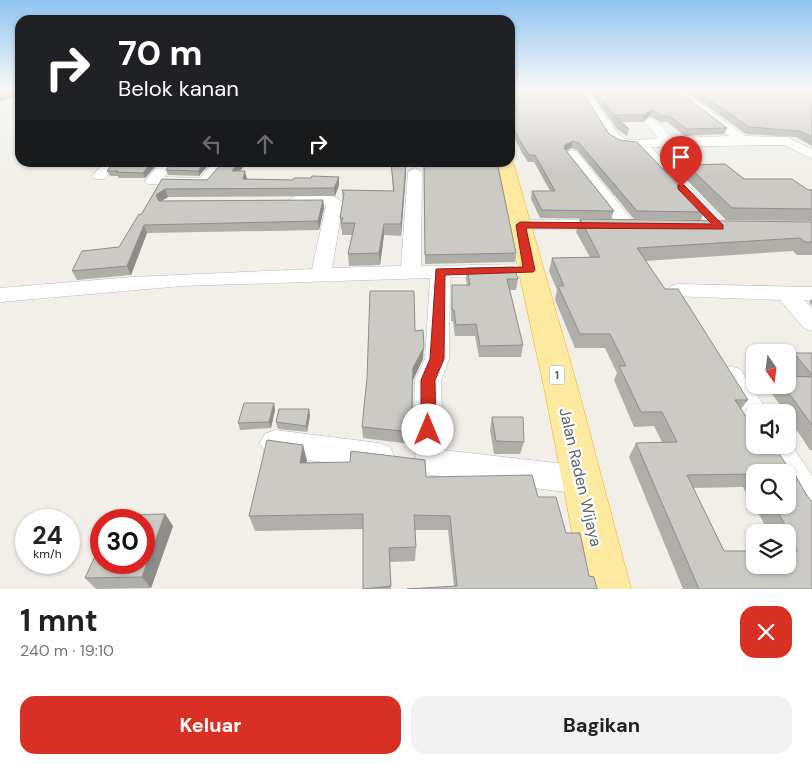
<!DOCTYPE html>
<html lang="id">
<meta charset="utf-8">
<style>
body{margin:0;font-family:"DM Sans",sans-serif;background:#f2f2f2;color:#222;height:100vh;display:flex;flex-direction:column;font-size:19px;white-space:nowrap}
*{box-sizing:border-box;margin:0}
p{font-size:16px;color:#767676}
.icon{flex:none;width:28px;height:28px;fill:none;stroke:currentColor;stroke-width:2;stroke-linecap:round;stroke-linejoin:round}
.map{position:relative;height:589px;overflow:hidden}
.details{display:flex;flex-direction:column;background:#fff;flex:1}
.details>*{flex:none}
.top-card{position:absolute;left:15px;top:15px;width:500px;height:152px;border-radius:15px;box-shadow:0 1px 4px #0004;background:#202124;color:#fff;overflow:hidden}
.needle{width:32px;rotate:166deg}
.tools{position:absolute;left:746px;top:344px;display:grid;gap:10px}
.tools a{display:grid;place-items:center;width:50px;height:50px;border-radius:10px;background:#fff;box-shadow:0 1px 4px #0004;font-size:25px}
.speed{position:absolute;left:15px;top:509px;display:flex;gap:10px;font-size:25px;font-weight:700;text-align:center}
.speed>*{display:grid;place-content:center;width:65px;height:65px;border-radius:50%;background:#fff;box-shadow:0 1px 4px #0004;line-height:1}
.speed small{font-size:12px;font-weight:400}
.speed .limit{border:8px solid #d22;background:#fff;color:#111}
.pin{position:absolute;display:grid;place-items:center;width:42px;height:42px;color:#fff;margin:-51px -21px;border-radius:50% 50% 50% 0;rotate:-45deg;box-shadow:0 0 5px #0007}
.pin .icon{rotate:45deg}
.me{position:absolute;width:55px;margin:-28px;rotate:0deg;stroke-linejoin:round;filter:drop-shadow(0 0 4px #0008)}
.turn{display:flex;align-items:center;gap:18px;height:105px;padding:0 20px;font-size:22px}
.turn .icon{width:65px;height:65px;stroke-width:2.5}
.turn b{display:block;font-size:35px;line-height:42px}
.lanes{display:flex;align-items:center;height:48px;padding:0 20px;background:#0003;justify-content:center;gap:25px;direction:ltr}
.lanes .off{opacity:.35}
.round{display:grid;place-items:center;flex:none;width:52px;height:52px;border-radius:15px;background:#f2f2f2}
.summary{display:flex;align-items:center;justify-content:space-between;height:85px;padding:0 20px}
h1{font-size:30px;font-weight:700;line-height:38px}
.button{display:flex;gap:10px;margin-top:auto;padding:10px 20px}
.button a{flex:1;height:58px;border-radius:15px;background:#d93025;color:#fff;font-size:20px;font-weight:700;line-height:58px;text-align:center}
.button a+a{background:#f2f2f2;color:#222}
.map>svg:first-child{display:block}
</style>
<div class="map">
<svg width="812" height="589" viewBox="0 0 812 589">
<rect width="100%" height="100%" fill="#f1efe8"/>
<g fill="none" stroke-linecap="round" stroke-linejoin="round">
<g stroke="#b5b8bc" stroke-width="1">
<path id="minor" d="M576,90H587C594,98 618,136 623,138C634,142 648,139 659,138L644,122L650,118L654,119L673,138L729,136L670,90H682L745,136L787,137L812,149V159L784,145L651,147L729,227L726,231H714L636,146C609,149 605,132 593,112C588,104 581,98 576,90Z
M571,150L576,151L633,221L636,225L633,229H621L564,154Z
M105,162H121L104,179H94L92,176Z
M161,162H176L164,177L200,178L214,162H229L209,186L148,184L145,181Z
M415,168L422,172L421,266L529,264L536,266L539,270L536,274L529,276L450,277L449,359L441,380L443,450L582,466L593,470L598,480L593,490L582,494L431,475L420,471L413,446L415,380L425,359L430,278L182,286L0,302V288L132,277L312,269L326,206L289,204L287,201L295,196H332L338,198L343,204L332,268L401,266L408,172Z
M520,220H607L613,221L616,225L613,229L607,230L514,229L511,225L514,221Z
M678,284L812,287V301L804,300L812,309V331L804,328L780,300L671,296L667,291L671,286Z
M731,366L740,369L768,412H755V425L745,422L718,376L722,369Z
M275,430L379,443L390,447L394,456L390,465L379,469L275,456L265,452L260,443L265,434Z
M788,439L812,476V519C790,511 788,494 788,472H776L760,445H788Z"/>
</g>
<g stroke="#f9ab00" stroke-width="1">
<path id="trunk" d="M510,158L513,162L579,392L631,589H583L545,392L495,162H510Z"/>
</g>
<use href="#minor" fill="#fff" fill-rule="evenodd"/>
<use href="#trunk" fill="#feeaa1" fill-rule="evenodd"/>
</g>
<path fill="#afaea9" fill-rule="evenodd" d="M510,90L609,134L704,212L701,220L634,219L577,150L571,148L566,151L614,211L611,219L540,218L531,199L532,191H550L534,162H528L522,153L510,130Z
M589,90H677L727,128L724,134L685,136L667,122H660L650,116L642,122H621L629,129L627,136L617,129Z
M685,90H792L812,100V146L796,137L746,134Z
M797,90H812V98Z
M114,162H159L145,178H118V176H110L107,171Z
M211,162L199,176L168,175L166,170Z
M441,162L516,253L515,262L425,264L424,166H441Z
M391,163L406,173L401,236L384,235L380,265L349,266L348,254L352,235H342V229H341L340,218L343,200L342,190L393,191Z
M687,165L744,179L812,190V221L726,220L683,176Z
M244,166L240,171L247,179L293,180L339,177V185L335,196L168,197L162,201L323,200L324,208L319,230L147,233L131,275L77,280L72,271L119,247L141,215L162,179L207,180Z
M580,219L812,222V255H797L793,251L645,261L665,289L748,400L741,409L755,445H773L812,589H683L629,457L636,443L662,442L654,426L634,427L614,380L617,373L605,348H575L555,300L557,290L549,271L552,258L590,257L576,232ZM755,472L788,505H755ZM743,487L769,532H788V565L724,551L693,488Z
M467,268L518,279L516,290H510L523,345L521,357H479L475,336H455L453,321H451L452,285H467L466,279Z
M812,298V306L809,302Z
M415,331L423,359L413,380L411,444L363,438L362,427Z
M794,353H812V450H810L788,417V412H785L768,388L770,385H788L794,376L788,368V362Z
M274,403L275,410L271,428L240,430L238,423Z
M310,415L307,432L278,429L276,422Z
M492,417L524,442L520,454H494L490,430Z
M307,460L306,463L426,477L538,497L566,533L589,576L454,586L448,530H415L416,547L415,561L390,562L391,589H363V529L255,531L249,516Z
M165,514L173,526L151,588L96,589L85,578Z"/>
<path fill="#8f8d8a" d="M14,90H20V93L0,102V97Z
M652,110L650,116L642,122L644,115Z
M573,141L571,148L563,152L565,145Z
M152,162H159L145,178L143,173Z
M205,162H211L199,176L198,171Z
M239,162H243L244,166L234,178L232,171Z
M406,163V173L401,236V224Z
M245,171L247,179H243Z
M339,177V185L335,196L334,188Z
M165,189L168,197L158,203L156,195Z
M323,200L324,208L319,230L318,221Z
M384,224V235L380,265L379,253Z
M144,225L147,233L131,275L127,266Z
M424,347L423,359L413,380L411,444L413,368Z
M274,403L275,410L271,428L269,422Z
M309,409L310,415L307,432L306,426Z
M303,445L307,460L304,479L300,463Z
M165,514L173,526L151,588L142,577Z"/>
<path fill="#cccac5" stroke="#8f8d8a" fill-rule="evenodd" d="M0,90H14L0,97Z
M510,90H581L609,134L620,140L637,142L704,212L637,211L579,143L573,141L565,145L564,148L614,211L542,210L532,191H555L535,155H529L523,146L510,122H514L510,114Z
M595,90H677L727,128L687,129L669,116H662L652,110L644,115H614L629,129L619,122Z
M695,90H792L812,100V137L800,131L749,127Z
M114,162H152L143,173L116,172L118,171H107Z
M172,162H205L198,171L166,170Z
M223,162H239L232,171H245L243,179L293,180L294,178H311L312,176L339,177L334,188L165,189L156,195L159,201L323,200L318,221L144,225L127,266L72,271L82,251L119,247L139,214L141,215L162,179L207,180Z
M441,162H497L516,253L425,255L424,166H441Z
M391,163H406L401,224H384L379,253L348,254L355,223H341L343,218H340L344,194L342,190L394,191Z
M725,164L744,179H792L808,190H812V209L732,208L687,165Z
M580,219L812,222V242H805L800,238L637,248L665,289H678L748,400H735L755,430V445H773L792,473H794L806,494L812,502V589H699L636,443L677,442L662,412H641L619,366H626L610,334H580L558,286H564L552,258L600,257ZM755,472H788V505H773L793,537H789L797,551H788V565H755V551H724L687,475L754,474L755,475Z
M514,267L518,279H507L523,345L480,346L476,324L456,325L454,310H452V285H470L467,268Z
M370,291H414L415,331L423,330L424,347L413,368L411,432L362,427L367,378Z
M794,353H812V375Z
M788,376L812,377V425L783,385H788Z
M244,403H274L269,422L238,423Z
M279,409H309L306,426L276,422Z
M492,417H523L524,442L496,441Z
M267,440L303,445L300,463L350,462L351,451L425,460L426,477L532,475L538,497H556L566,533H580L589,576L594,577L597,589H407L457,586L450,516L414,515L416,547L389,548L391,586L363,589V514L249,516Z
M165,514L142,577L85,578L101,543V562H144V520H112L114,515Z"/>
<linearGradient id="sky" x2="0" y2="1"><stop stop-color="#8fc3f1"/><stop offset="0.52" stop-color="#f9f8f5"/><stop offset="1" stop-color="#f9f8f5" stop-opacity="0"/></linearGradient>
<rect width="812" height="173" fill="url(#sky)"/>
<path fill="#d93025" stroke="#8d1f18" d="M678,185H684L723,225V229L526,228L535,270L533,272L445,275L444,359L435,380L436,430L434,434L428,436L423,434L421,430V380L430,359L436,269L523,267L516,225L520,222L712,224L678,189Z"/>
<g text-anchor="middle" stroke-width="4.5" stroke-linejoin="round" paint-order="stroke">
<rect fill="#fff" stroke="#8f9295" stroke-width="1" x="549.5" y="365.5" width="15" height="19" rx="4"/>
<g font-size="12" font-weight="bold" fill="#5f6368">
<text x="557" y="379">1</text>
</g>
<g font-size="16" fill="#5f6368" stroke="#fff">
<text transform="translate(581 477) rotate(77)" y="6">Jalan Raden Wijaya</text>
</g>
</g>
</svg>
<div class="tools">
<a><svg class="needle" viewBox="-14 -14 28 28"><path d="M0-13l5 13h-10z" fill="#e53935"/><path d="M0 13l5-13h-10z" fill="#767676"/></svg></a>
<a><svg class="icon" aria-label="sound" viewBox="0 0 24 24"><path d="M4 9h4l5-4v14l-5-4H4zM17 9q2 3 0 6"/></svg></a>
<a><svg class="icon" aria-label="search" viewBox="0 0 24 24"><circle cx="10" cy="10" r="6"/><path d="M15 15l6 6"/></svg></a>
<a><svg class="icon" aria-label="layers" viewBox="0 0 24 24"><path d="M12 4l9 5-9 5-9-5zM3 14l9 5 9-5"/></svg></a>
</div>
<div class="speed"><div>24<small>km/h</small></div><div class="limit">30</div></div>
<div class="pin" style="left:681px;top:187px;background:#d93025"><svg class="icon" aria-label="arrive" viewBox="0 0 24 24"><path d="M6 21V4h12l-3 4 3 4H6"/></svg></div>
<svg class="me" style="left:428px;top:430px" viewBox="-20 -20 40 40"><circle r="19" fill="#fff"/><path d="M0-13L10 11 0 6-10 11z" fill="#d93025"/></svg>
<div class="top-card">
<div class="turn"><svg class="icon" aria-label="right" viewBox="0 0 24 24"><path d="M7 20v-9h11M14 6l5 5-5 5"/></svg><div><b>70 m</b>Belok kanan</div></div>
<div class="lanes"><svg class="icon off" aria-label="left" viewBox="0 0 24 24"><path d="M17 20v-9H6M10 6l-5 5 5 5"/></svg><svg class="icon off" aria-label="ahead" viewBox="0 0 24 24"><path d="M12 20V5M6 11l6-6 6 6"/></svg><svg class="icon" aria-label="right" viewBox="0 0 24 24"><path d="M7 20v-9h11M14 6l5 5-5 5"/></svg></div>
</div>
</div>
<section class="details">
<div class="summary"><div><h1>1 mnt</h1><p>240 m · 19:10</p></div><a class="round" style="background:#d93025;color:#fff"><svg class="icon" aria-label="close" viewBox="0 0 24 24"><path d="M6 6l12 12M18 6L6 18"/></svg></a></div>
<div class="button"><a>Keluar</a><a>Bagikan</a></div>
</section>
